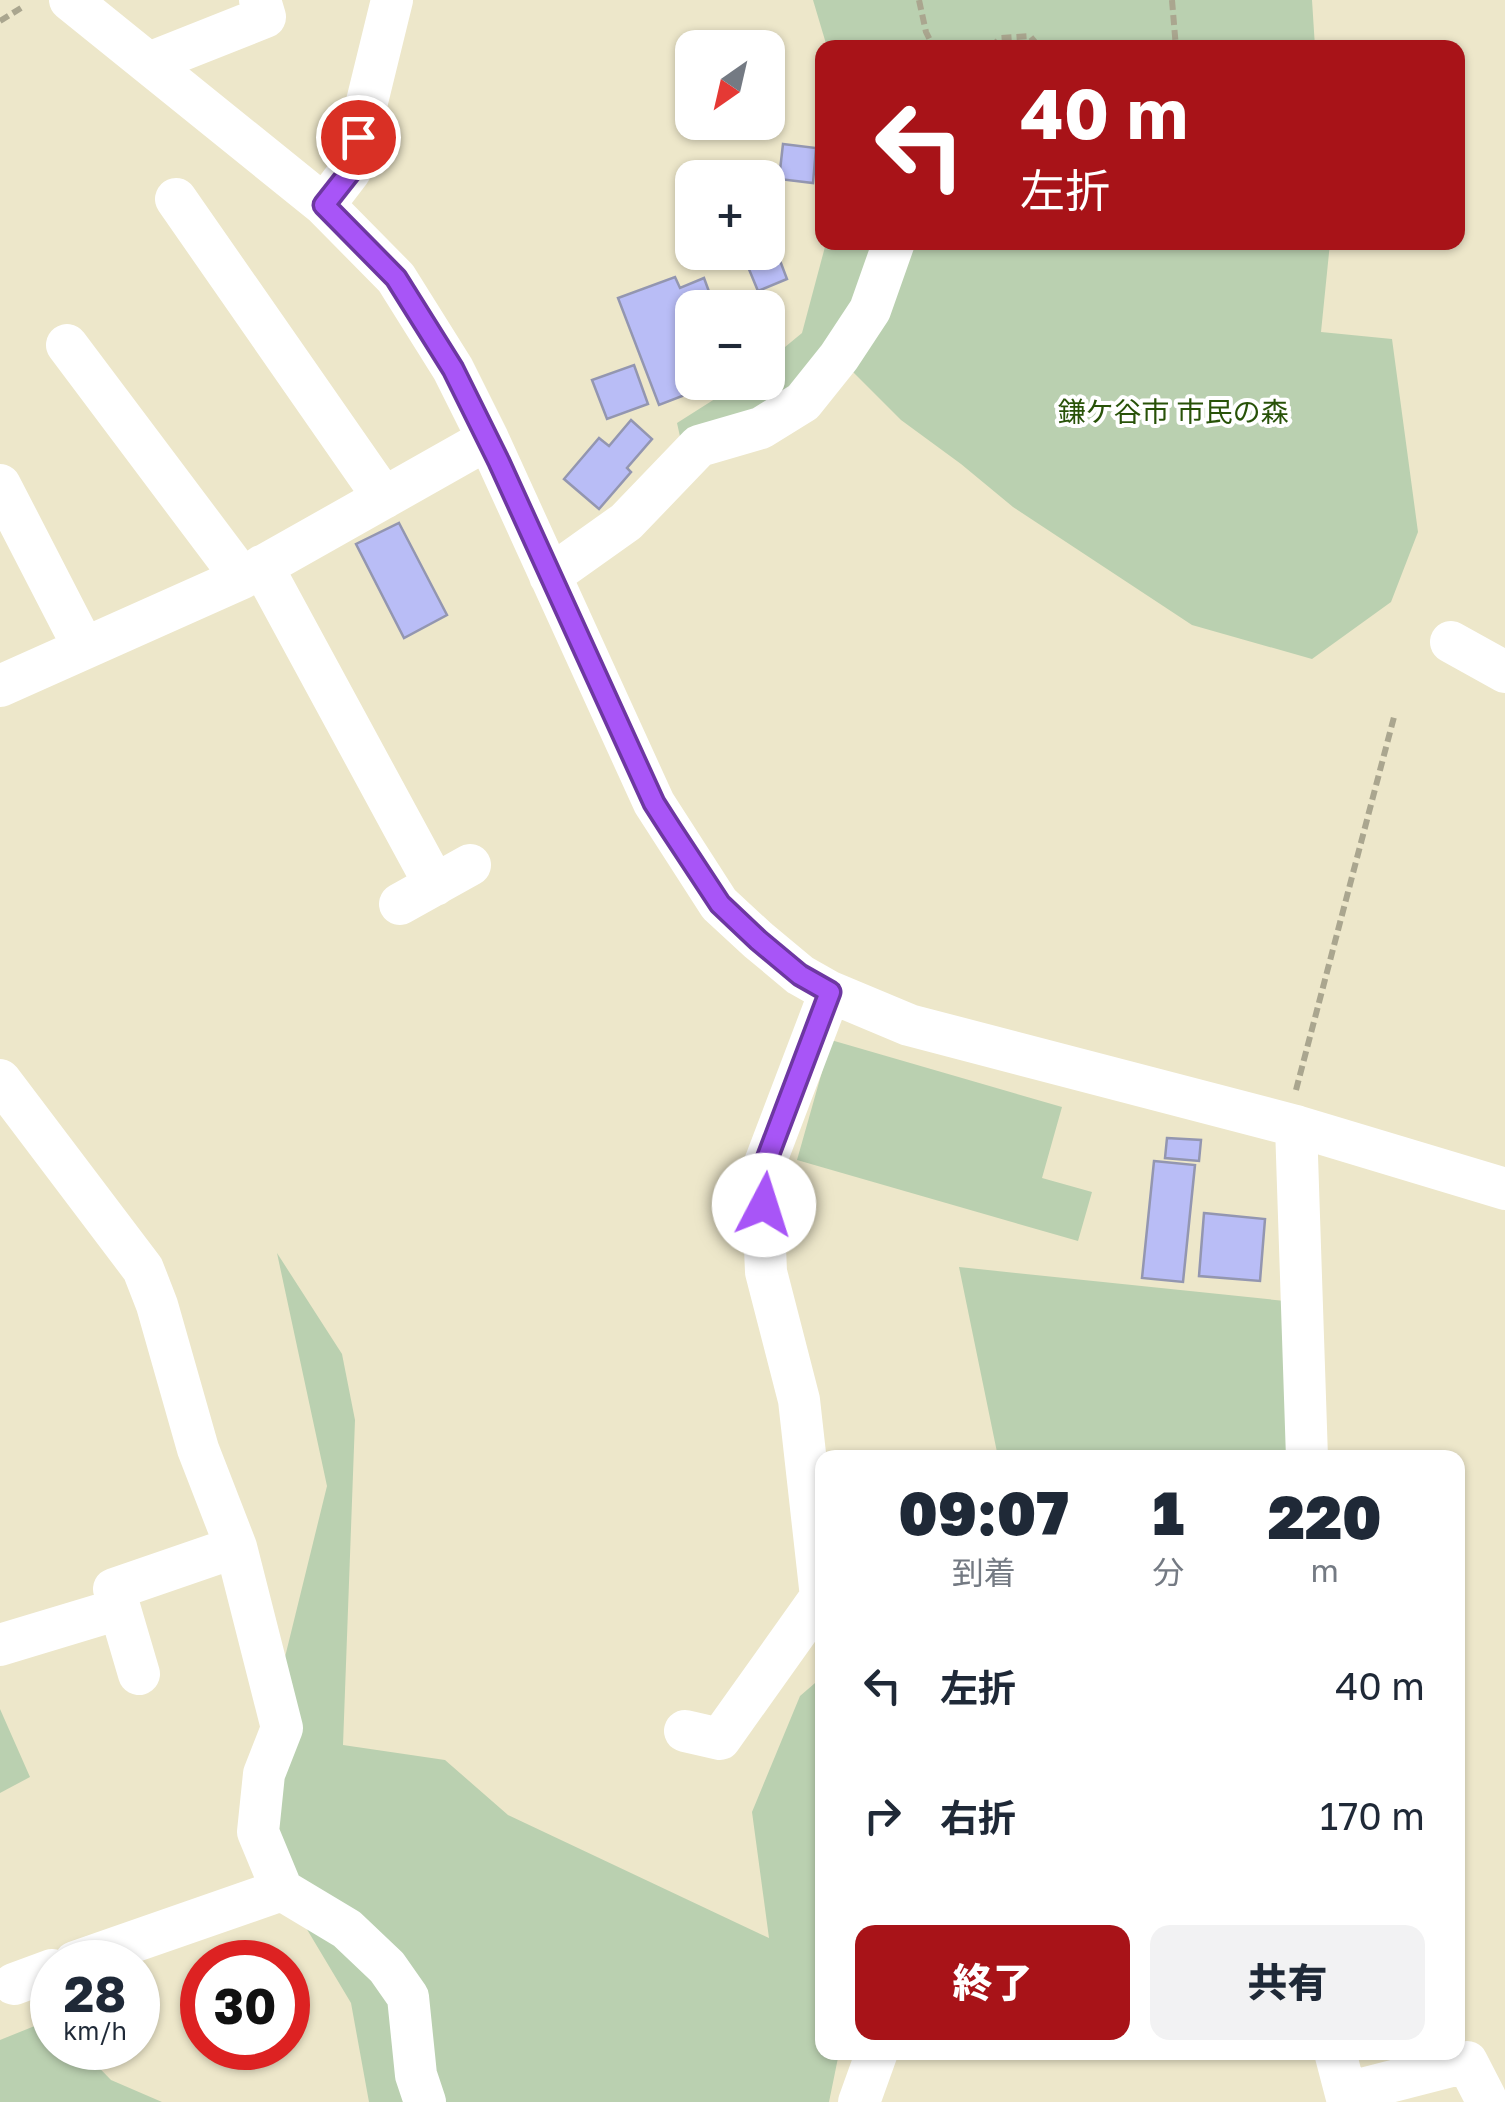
<!DOCTYPE html>
<html lang="ja">
<meta charset="utf-8">
<style>
body{margin:0;font-family:"Golos Text","Noto Sans JP",sans-serif;background:#f2f2f3;color:#1f2937;height:100vh;display:flex;flex-direction:column;font-size:38px;white-space:nowrap}
*{box-sizing:border-box;margin:0}
p{font-size:32px;color:#747a83}
.icon{flex:none;width:55px;height:55px;fill:none;stroke:currentColor;stroke-width:2;stroke-linecap:round;stroke-linejoin:round}
.map{position:relative;flex:1;overflow:hidden}
.details{position:absolute;left:815px;top:1450px;width:650px;height:610px;display:flex;flex-direction:column;background:#fff;border-radius:20px;box-shadow:0 2px 8px #0004}
.details>*{flex:none}
.hud{position:absolute;left:815px;top:40px;width:650px;height:210px;border-radius:20px;box-shadow:0 2px 8px #0004;background:#a81318;color:#fff;overflow:hidden}
.needle{width:65px;rotate:214deg}
.buttons{position:absolute;left:675px;top:30px;display:grid;gap:20px}
.buttons a{display:grid;place-items:center;width:110px;height:110px;border-radius:20px;background:#fff;box-shadow:0 2px 8px #0004;font-size:50px}
.speed{position:absolute;left:30px;top:1940px;display:flex;gap:20px;font-size:50px;font-weight:700;text-align:center}
.speed>*{display:grid;place-content:center;width:130px;height:130px;border-radius:50%;background:#fff;box-shadow:0 2px 8px #0004;line-height:1}
.speed small{font-size:25px;font-weight:400}
.speed .limit{border:15px solid #d22;background:#fff;color:#111}
.pin{position:absolute;display:grid;place-items:center;width:85px;height:85px;color:#fff;margin:-42px;border:5px solid #fff;border-radius:50%;box-shadow:0 2px 10px #0007}
.me{position:absolute;width:110px;margin:-55px;rotate:5deg;stroke-linejoin:round;filter:drop-shadow(0 0 8px #0008)}
.turn{display:flex;align-items:center;gap:35px;height:210px;padding:0 40px;font-size:45px}
.turn .icon{width:130px;height:130px;stroke-width:2.5}
.turn b{display:block;font-size:70px;line-height:85px}
.eta{display:flex;justify-content:space-evenly;align-items:center;height:170px;text-align:center}
.eta b{font-size:60px;font-weight:800;line-height:70px}
.primary-button{display:flex;gap:20px;margin-top:auto;padding:20px 40px}
.primary-button a{flex:1;height:115px;border-radius:20px;background:#a81318;color:#fff;font-size:40px;font-weight:800;line-height:115px;text-align:center}
.primary-button a+a{background:#f2f2f3;color:#1f2937}
ul{padding:0;list-style:none}
li{display:flex;align-items:center;gap:30px;height:130px;padding:0 40px}
li div{flex:1}
li b{display:block;font-size:38px}
li em{font-style:normal}
.map>svg:first-child{display:block}
</style>
<div class="map">
<svg width="1505" height="2102" viewBox="0 0 1505 2102">
<rect width="100%" height="100%" fill="#ede7ca"/>
<path fill="#bad0b0" d="M813,0H1312L1315,47H827Z
M826,243H1330L1321,332L1392,339L1418,532L1391,602L1312,659L1192,625L1013,507L961,464L901,420L843,362L764,407L681,441L677,423L740,383L768,382V361L802,333Z
M831,1040L1062,1107L1042,1178L1092,1192L1078,1241L797,1160Z
M277,1253L342,1354L355,1420L343,1745L445,1760L508,1815L769,1938L752,1812L800,1696L822,1677V2052L839,2053L829,2102H369L351,2003L244,1824L327,1486Z
M959,1267L1295,1302L1299,1457H998Z
M0,1709L30,1777L0,1793Z
M52,2019V2048H80L111,2080L162,2102H0V2040Z"/>
<path fill="#b9bdf6" stroke="#9396b0" stroke-width="2.5" d="M783,144L816,148L813,183L779,179Z
M776,250L787,279L758,291L746,262Z
M675,277L680,288L704,278L715,308H692V382L716,383L659,405L618,298Z
M634,365L648,404L607,419L592,380Z
M631,420L652,439L627,468L631,472L599,509L564,479L599,438L609,446Z
M399,523L447,615L404,638L356,544Z
M1167,1138L1201,1140L1199,1161L1165,1158Z
M1154,1161L1195,1165L1183,1282L1142,1278Z
M1204,1213L1265,1219L1260,1281L1199,1276Z"/>
<g fill="none" stroke-linecap="round" stroke-linejoin="round">
<path stroke="#aaa68f" stroke-width="6" stroke-dasharray="10 5" stroke-linecap="butt" d="M919,0L926,32L934,48
M1172,0L1176,48
M0,21L21,8
M991,48L1000,38L1030,36L1040,48
M1296,1090L1394,717"/>
<path stroke="#fff" stroke-width="42" d="M70,0L324,205L396,278L453,369L488,439L654,803L719,904L758,940L800,975L830,992L909,1025L1296,1126L1505,1189
M149,63L265,17L260,0
M176,199L384,498
M324,205L350,171L392,0
M67,345L242,578
M0,485L84,648
M262,566L435,885
M550,576L626,522L699,446L761,428L803,402L839,357L870,310L894,242
M1451,642L1505,672
M0,686L242,578L488,439
M400,904L470,865
M0,1080L143,1269L157,1305L198,1449L236,1547L282,1728L264,1774L258,1832L282,1890L347,1929L387,1967L408,1997L416,2075L425,2102
M1296,1126L1307,1458
M0,1645L119,1609
M139,1674L114,1589L236,1547
M685,1731L720,1739L821,1597L799,1400L766,1272L762,1171L830,992
M75,1962L282,1890
M14,1984L52,1970
M1335,2052L1348,2102
M1346,2093L1467,2062L1485,2097
M859,2102L877,2052"/>
</g>
<g fill="none" stroke-linecap="round" stroke-linejoin="round">
<g stroke="#6d37a1" stroke-width="25">
<path id="route" d="M358,137L350,172L324,205L396,278L453,369L499,462L654,803L670,828L720,904L758,940L800,975L830,992L762,1172L764,1205"/>
</g>
<use href="#route" stroke="#a855f7" stroke-width="18"/>
</g>
<g text-anchor="middle" stroke-width="8" stroke-linejoin="round" paint-order="stroke">
<g font-size="28" fill="#285208" stroke="#fff">
<text x="1173" y="422">鎌ケ谷市 市民の森</text>
</g>
</g>
</svg>
<div class="buttons">
<a><svg class="needle" viewBox="-14 -14 28 28"><path d="M0-13l5 13h-10z" fill="#e53935"/><path d="M0 13l5-13h-10z" fill="#747a83"/></svg></a>
<a>+</a>
<a>−</a>
</div>
<div class="speed"><div>28<small>km/h</small></div><div class="limit">30</div></div>
<div class="pin" style="left:358px;top:137px;background:#d93025"><svg class="icon" aria-label="arrive" viewBox="0 0 24 24"><path d="M6 21V4h12l-3 4 3 4H6"/></svg></div>
<svg class="me" style="left:764px;top:1205px" viewBox="-20 -20 40 40"><circle r="19" fill="#fff"/><path d="M0-13L10 11 0 6-10 11z" fill="#a855f7"/></svg>
<div class="hud">
<div class="turn"><svg class="icon" aria-label="left" viewBox="0 0 24 24"><path d="M17 20v-9H6M10 6l-5 5 5 5"/></svg><div><b>40 m</b>左折</div></div>
</div>
<section class="details">
<div class="eta">
<div><b>09:07</b><p>到着</p></div>
<div><b>1</b><p>分</p></div>
<div><b>220</b><p>m</p></div>
</div>
<ul>
<li><svg class="icon" aria-label="left" viewBox="0 0 24 24"><path d="M17 20v-9H6M10 6l-5 5 5 5"/></svg><div><b>左折</b></div><em>40 m</em></li>
<li><svg class="icon" aria-label="right" viewBox="0 0 24 24"><path d="M7 20v-9h11M14 6l5 5-5 5"/></svg><div><b>右折</b></div><em>170 m</em></li>
</ul>
<div class="primary-button"><a>終了</a><a>共有</a></div>
</section>
</div>
